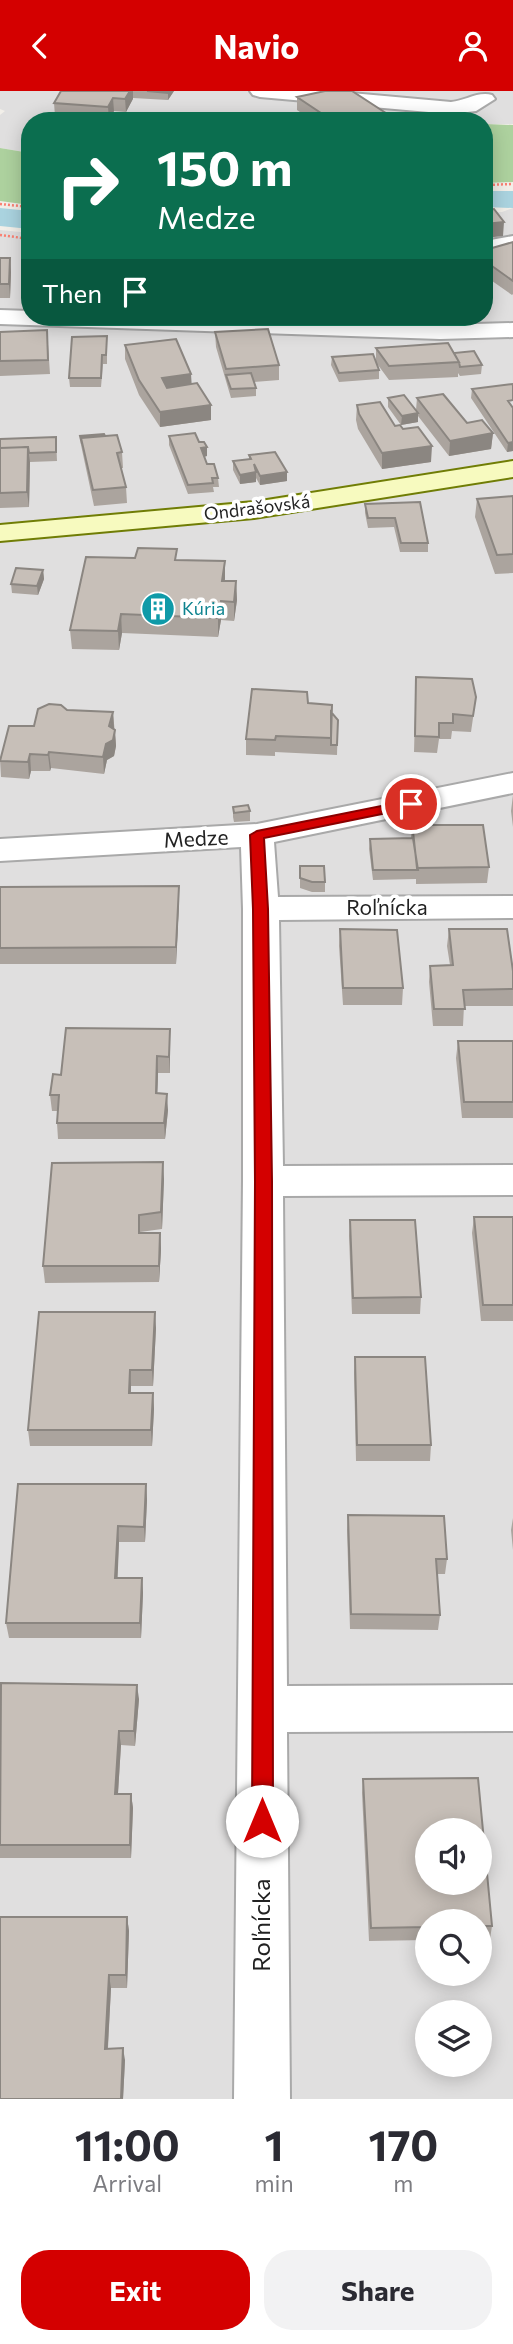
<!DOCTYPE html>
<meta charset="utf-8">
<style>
body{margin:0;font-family:Commissioner,sans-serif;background:#f2f2f3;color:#2b2b33;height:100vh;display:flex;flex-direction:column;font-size:26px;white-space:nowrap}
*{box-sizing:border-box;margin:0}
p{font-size:23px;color:#7c7c81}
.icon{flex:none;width:38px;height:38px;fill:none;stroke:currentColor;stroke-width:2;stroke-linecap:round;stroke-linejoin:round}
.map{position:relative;height:2008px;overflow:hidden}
.panel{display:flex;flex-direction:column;background:#fff;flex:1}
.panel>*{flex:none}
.hud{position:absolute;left:21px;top:21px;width:472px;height:214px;border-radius:28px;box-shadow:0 4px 18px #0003;background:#0b6e4f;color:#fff;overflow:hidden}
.fabs{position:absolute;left:415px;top:1727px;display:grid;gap:14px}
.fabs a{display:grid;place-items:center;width:77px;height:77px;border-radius:50%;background:#fff;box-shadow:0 4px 18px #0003;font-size:35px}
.pin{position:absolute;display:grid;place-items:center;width:60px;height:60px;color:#fff;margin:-30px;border:4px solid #fff;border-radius:50%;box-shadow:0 2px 7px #0007}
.me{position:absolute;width:77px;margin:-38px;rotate:0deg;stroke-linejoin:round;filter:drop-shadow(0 0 5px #0008)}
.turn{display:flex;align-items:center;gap:24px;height:147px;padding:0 21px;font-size:32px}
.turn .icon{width:91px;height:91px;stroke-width:2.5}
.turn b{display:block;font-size:49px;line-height:60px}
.then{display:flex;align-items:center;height:66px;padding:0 21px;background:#0003;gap:14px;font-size:26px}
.eta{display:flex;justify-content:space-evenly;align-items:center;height:119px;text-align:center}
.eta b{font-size:42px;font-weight:700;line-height:49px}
.button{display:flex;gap:14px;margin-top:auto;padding:14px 21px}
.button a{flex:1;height:80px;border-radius:28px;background:#d40000;color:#fff;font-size:28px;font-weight:700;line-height:80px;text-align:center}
.button a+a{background:#f2f2f3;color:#2b2b33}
header{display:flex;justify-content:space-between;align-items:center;height:91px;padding:0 21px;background:#d40000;color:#fff;font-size:32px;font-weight:700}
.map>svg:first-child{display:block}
</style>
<header><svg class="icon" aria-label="back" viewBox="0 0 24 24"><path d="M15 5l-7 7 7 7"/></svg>Navio<svg class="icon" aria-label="person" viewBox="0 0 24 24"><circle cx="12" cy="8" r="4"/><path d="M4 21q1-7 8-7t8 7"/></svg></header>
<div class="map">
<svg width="513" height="2008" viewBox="0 0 513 2008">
<rect width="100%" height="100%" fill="#f2efe9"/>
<path fill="#e0dfdf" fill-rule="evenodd" d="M0,0H513V33H485V30H30V62L0,57V24L5,20L0,18Z
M513,117V2008H0V139L30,142V226H485V122L502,121ZM427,1740H480V1792H427ZM427,1830H480V1883H427ZM427,1922H480V1974H427Z"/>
<path fill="#add19e" d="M485,33L513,34V91L485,92Z
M0,57L30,62V114L0,110Z"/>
<path fill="#aad3df" d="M485,100H513V117L485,116Z
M0,117L30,120V138L0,135Z"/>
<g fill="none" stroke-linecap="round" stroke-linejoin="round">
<g stroke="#a9a9a9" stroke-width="4">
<path id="street" d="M250,0H329L451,11C465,10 478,0 492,4L495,8L476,20L451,23L260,6L253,4Z
M513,145V159L485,164V150Z
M0,219L30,220V226H208L440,234L513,232V246L440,248L0,233Z
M513,682V702L274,751L278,806L513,805V827L279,829L283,1075L513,1074V1104L283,1105L287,1595L513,1594V1640L287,1641L290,2008H234L243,1090V818L241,756L0,770V748L257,733Z"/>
</g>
<g stroke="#707d05" stroke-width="4">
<path id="secondary" d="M513,370V386L254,427L0,450V434L254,411Z"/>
</g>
<path stroke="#fa8072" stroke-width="2.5" stroke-dasharray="2 2" stroke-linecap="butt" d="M485,94L513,93
M0,113L30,116
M0,144L30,148"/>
<use href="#street" fill="#fff" fill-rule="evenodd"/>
<use href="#secondary" fill="#f7fabf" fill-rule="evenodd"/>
</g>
<path fill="#aba49e" d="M61,0H174L168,9L133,7L126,21L114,20L109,29L55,25L54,12Z
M297,6L392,30H313L297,19Z
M513,151V203L512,204L485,185V159Z
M0,167H10L11,181L10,207H0Z
M47,239L50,283L0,285V241Z
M215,241L279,274V289L254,291L256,297V305L231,307L216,256Z
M107,245V273H103L101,296H70L69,287Z
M125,254L191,283V293L211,314V329L160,336L139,304L125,268Z
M376,257L454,262L482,274L481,283L460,285L458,282V286L389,289L378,274L379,279V288L339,291L331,274L332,266L376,269Z
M472,298L513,360L507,361L471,307Z
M388,307L416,319L417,307L467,332L493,342L491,358L449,365L418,325V331L401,334L388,316Z
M357,314L395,335L431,371L382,378L358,338L356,329Z
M80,345H105L122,361L123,377H121L126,396L127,412L94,415L81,354Z
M169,345L199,351L207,365L204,366L207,373L218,387L219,396H213L214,401L188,403L169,354Z
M56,346L57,370L30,371L29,416L0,417V348Z
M249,364L287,390L260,394L256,387V391L240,393L233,379V370L249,368Z
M513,405V482L495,483L475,426L477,408Z
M420,411L428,452V461H400L394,436L368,437L365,422V413Z
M178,469L225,490H236L237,509L234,530L221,529L218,546L122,542L119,559L72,558L70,539Z
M43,479L44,488L38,504L12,502L11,493Z
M416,586L476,606L471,641L452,640L451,648H439L437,662L414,661Z
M308,612L331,621L338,629L337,664L275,661V665L246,664V648Z
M67,619L113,621L116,655L114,665L107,669L104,683L51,677L50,680H31L29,688L1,686L0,668L34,635Z
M513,704V736L511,720Z
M233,716L250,720V730L234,731L233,726Z
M412,731L433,734L489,776L487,792L416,793V788L373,789L369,758L370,748L411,747Z
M300,775L325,791V801H312L300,797Z
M0,796L179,811L176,873H0Z
M340,838L403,897L402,914H343L339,855Z
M449,838L513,880V915H464L463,935H433L429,891L430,875L450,874L447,855Z
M170,938V982H158L157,1002L168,1019L165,1048H58L57,1032L58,1020H52L50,1004L61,984Z
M458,950H513V1027H462L456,967Z
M164,1088L162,1138L140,1141V1142H160L161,1158L159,1191L45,1192L43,1175Z
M474,1126H513V1230H481L472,1142Z
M350,1129L421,1206L420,1223H352L349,1145Z
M156,1237L153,1295H131V1302H153L154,1318L152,1355H30L28,1339Z
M355,1266L431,1354L430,1370H356L354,1282Z
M146,1393L147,1409L145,1451H119L117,1487H142L143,1502L141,1547H9L6,1532Z
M348,1424L447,1468L445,1483H437L440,1524L438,1539L350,1538L347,1439Z
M513,1427V1459L511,1439Z
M0,1599L139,1608L135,1655L121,1654L118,1703H131L133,1717L131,1767H0Z
M363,1688L492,1835L490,1848H480V1830H427V1849L369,1850L362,1702Z
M127,1826L129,1840L127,1897H111L108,1957L125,1969L123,2008H0Z"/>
<path fill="#8b8681" d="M130,0H133V8L126,21L125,8Z
M169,0H174L168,9V2Z
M113,7L114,20L109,29L108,16Z
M392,26V30H375Z
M504,131L503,145L485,147V133Z
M10,167L11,181L10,207L9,193Z
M191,283L192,298L162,301V287Z
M211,314V329L160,336V321Z
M418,322V331L401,334L402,325Z
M493,342L491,358L449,365L450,350Z
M513,351V360L507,361L508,352Z
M432,355L431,371L382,378V362Z
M28,356L30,371L29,416L27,401Z
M207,356V365L202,366L201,357Z
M256,381V391L240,393V384Z
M287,381V390L260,394V385Z
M225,470V488L223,509L222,490Z
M43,479L44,488L38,504L37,495Z
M236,490L237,509L234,530V511Z
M221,510V529L218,546V527Z
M121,523L122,542L119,559L118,540Z
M113,621L114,637L110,650L115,639L116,655L114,665L107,669L104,683L103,666Z
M49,661L51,677L50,680L48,664Z
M30,663L31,680L29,688L28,671Z
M179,795V811L176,873V856Z
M170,938V982L169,966Z
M157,965L158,982L157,1019L156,1002Z
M167,1003L168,1019L165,1048L164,1032Z
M163,1071L164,1088L162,1138L161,1121Z
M160,1142L161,1158L159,1191V1175Z
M155,1221L156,1237L153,1295L152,1279Z
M130,1279L131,1295L130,1317L129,1302Z
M153,1302L154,1318L152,1355L151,1339Z
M146,1393L147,1409L145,1451L144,1436Z
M118,1435L119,1451L117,1502L115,1487Z
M142,1487L143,1502L141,1547L140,1532Z
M137,1594L139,1608L135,1655L134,1640Z
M119,1640L121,1654L117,1717L115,1703Z
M131,1703L133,1717L131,1767L130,1754Z
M127,1826L129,1840L127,1897L126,1884Z
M109,1884L111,1897L107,1970L105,1958Z
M123,1957L125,1969L123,2008H121Z"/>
<path fill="#c7bfb8" stroke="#8b8681" stroke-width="2" fill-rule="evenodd" d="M61,0H130L125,8L113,7L108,16L54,12Z
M147,0H169L168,2Z
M325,0H352L392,26L375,30H333L297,6Z
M494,118L504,131L485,133V119Z
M513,151V190L485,170V159Z
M0,167H10L9,193H0Z
M268,238L279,274L226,278L215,241Z
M47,239L48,269L0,270V241Z
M107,245L106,264H102L101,287H69L72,246Z
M176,248L191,283L162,287L167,297L197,292L211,314L160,321L139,289L125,254Z
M448,252L459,271L389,275L376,257Z
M474,260L482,274L460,276L459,271L454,262Z
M373,263L379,279L339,282L332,266Z
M251,282L256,297L231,298L226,284Z
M513,293V309L508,310L513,317V351L508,352L472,298Z
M443,303L467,332L482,329L493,342L450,350L417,307Z
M404,304L418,322L402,325L388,307Z
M380,311L395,335L400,334L403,338L418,336L432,355L382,362L359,323L357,314Z
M195,342L199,351H204L207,356L201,357L207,373H214L218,387H212L213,392L188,394L169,345Z
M104,343L105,345L81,347L82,353L80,345Z
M117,344L122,361L117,362L126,396L93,399L81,347Z
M56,346V361L29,362L28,356L0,357V348Z
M28,356L27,401L0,402V357Z
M275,361L287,381L260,385L254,373L256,381L240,384L233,370L251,368L249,364Z
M513,405V463L497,464L477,408Z
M420,411L428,452H401L395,427H368L365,413Z
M138,457L177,458L175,469L225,470L222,490H236L234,511L221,510L218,527L121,523L118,540L70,539L86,466L135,467Z
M16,477L43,479L37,495L11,493Z
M416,586L472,588L476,606L473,625L453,623V632H439V646L415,645Z
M252,598L307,601L308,612L332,614L331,647L276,645L275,649L246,648Z
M49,613L61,614L67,619L113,621L109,635L115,639L113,649L106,653L103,666L49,661L48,664L30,663L28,671L0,670L9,635H34L38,618Z
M331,621L338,629L337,654H331Z
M248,714L250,720L234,722L233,716Z
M432,730L433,734H483L489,776L417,777L412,731Z
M413,747L418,779H373L370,748Z
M300,775H324L325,791H312L300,787Z
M179,795L176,856L0,857V796Z
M340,838L397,839L403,897H343Z
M449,838H507L513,880V898L463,899L465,918H434L430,875L453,874Z
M66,937L170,938L169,966L157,965L156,1002L167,1003L164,1032H57L59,1004H50L53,983L61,984Z
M458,950H513V1011H464Z
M163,1071L161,1121L139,1124V1142H160L159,1175H43L52,1072Z
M474,1126H513V1214H483Z
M350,1129H415L421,1206L353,1207Z
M39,1221H155L152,1279H130L129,1302H153L151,1339H28Z
M355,1266H425L431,1354H357Z
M18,1393H146L144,1436L118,1435L115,1487H142L140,1532H6Z
M348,1424L444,1425L447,1468H436L440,1524L351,1523Z
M1,1592L137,1594L134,1640H119L115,1703H131L130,1754H0Z
M478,1687L492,1835H480V1830H427V1836L371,1837L363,1688ZM427,1740H480V1792H427Z
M0,1826H127L126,1884H109L105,1958L123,1957L121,2008H0Z"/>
<path fill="#d40000" stroke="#8a0000" stroke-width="2" d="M411,709L418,713L416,716L264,747L268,818L272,1090L273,1730L270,1737L262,1740L255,1737L252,1730L255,1090L253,818L250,744L257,740Z"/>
<defs>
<g id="building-disc" transform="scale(1.75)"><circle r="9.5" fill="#0f9aa8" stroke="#fff"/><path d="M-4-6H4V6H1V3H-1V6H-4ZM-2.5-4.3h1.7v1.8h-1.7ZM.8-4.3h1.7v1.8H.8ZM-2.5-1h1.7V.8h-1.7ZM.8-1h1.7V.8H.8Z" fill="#fff"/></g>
</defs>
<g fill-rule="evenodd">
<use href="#building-disc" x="158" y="518"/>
</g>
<g text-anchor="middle" stroke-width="7" stroke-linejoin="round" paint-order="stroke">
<g font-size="18" fill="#222" stroke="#fff">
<text transform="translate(257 417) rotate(-7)" y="6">Ondrašovská</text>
</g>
<g font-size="18" fill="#0d838f" stroke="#fff" text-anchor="start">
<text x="182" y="524">Kúria</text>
</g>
<g font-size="21" fill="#222" stroke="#fff">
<text transform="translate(196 748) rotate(-3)" y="7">Medze</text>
<text x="387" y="824">Roľnícka</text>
</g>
<g font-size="24" fill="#222" stroke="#fff">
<text transform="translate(262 1834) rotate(-90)" y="8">Roľnícka</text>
</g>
</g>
</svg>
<div class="fabs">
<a><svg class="icon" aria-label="sound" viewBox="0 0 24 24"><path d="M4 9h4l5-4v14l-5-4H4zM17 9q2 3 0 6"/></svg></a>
<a><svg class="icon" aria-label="search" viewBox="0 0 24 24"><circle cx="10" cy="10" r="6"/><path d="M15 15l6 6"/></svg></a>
<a><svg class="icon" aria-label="layers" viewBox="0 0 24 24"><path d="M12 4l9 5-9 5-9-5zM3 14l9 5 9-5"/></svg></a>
</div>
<div class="pin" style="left:411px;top:713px;background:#d93025"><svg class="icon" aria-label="arrive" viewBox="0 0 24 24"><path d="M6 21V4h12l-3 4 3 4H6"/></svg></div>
<svg class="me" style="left:262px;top:1730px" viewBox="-20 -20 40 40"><circle r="19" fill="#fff"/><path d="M0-13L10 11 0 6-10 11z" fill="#d40000"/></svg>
<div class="hud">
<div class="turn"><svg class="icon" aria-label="right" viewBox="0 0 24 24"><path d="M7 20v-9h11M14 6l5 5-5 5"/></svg><div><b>150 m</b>Medze</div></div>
<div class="then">Then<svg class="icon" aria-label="arrive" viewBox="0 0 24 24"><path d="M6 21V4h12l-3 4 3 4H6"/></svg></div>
</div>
</div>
<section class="panel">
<div class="eta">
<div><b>11:00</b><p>Arrival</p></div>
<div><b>1</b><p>min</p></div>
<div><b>170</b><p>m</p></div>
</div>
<div class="button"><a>Exit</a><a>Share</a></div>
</section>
